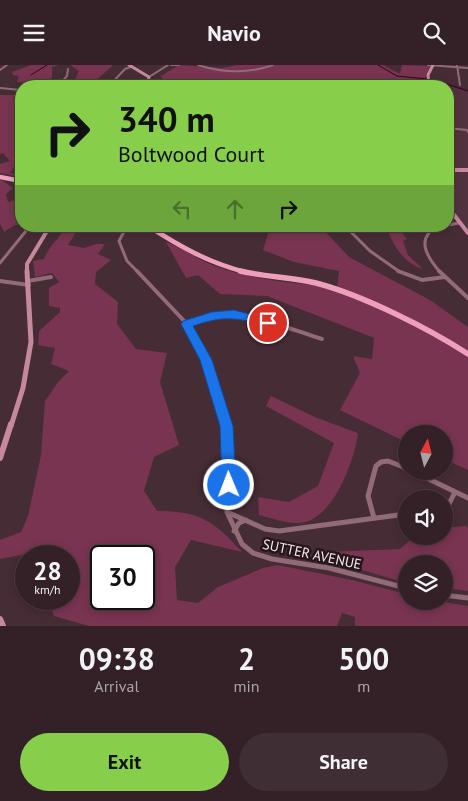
<!DOCTYPE html>
<style>
body{margin:0;font-family:"PT Sans",sans-serif;background:#3f2e34;color:#f1f3f6;height:100vh;display:flex;flex-direction:column;font-size:19px;white-space:nowrap}
*{box-sizing:border-box;margin:0}
p{font-size:16px;color:#a9a3a8}
.icon{flex:none;width:28px;height:28px;fill:none;stroke:currentColor;stroke-width:2;stroke-linecap:round;stroke-linejoin:round}
.map{position:relative;height:561px;overflow:hidden}
.sheet{display:flex;flex-direction:column;background:#342128;flex:1}
.sheet>*{flex:none}
.guide{position:absolute;left:15px;top:15px;width:439px;height:152px;border-radius:20px;box-shadow:0 2px 8px #0003,0 0 0 1px #4e3e45;background:#87cf4a;color:#111;overflow:hidden}
.needle{width:32px;rotate:7deg}
.controls{position:absolute;left:398px;top:360px;display:grid;gap:10px}
.controls a{display:grid;place-items:center;width:55px;height:55px;border-radius:50%;background:#342128;box-shadow:0 2px 8px #0003,0 0 0 1px #4e3e45;font-size:25px}
.speed{position:absolute;left:15px;top:480px;display:flex;gap:10px;font-size:25px;font-weight:700;text-align:center}
.speed>*{display:grid;place-content:center;width:65px;height:65px;border-radius:50%;background:#342128;box-shadow:0 2px 8px #0003,0 0 0 1px #4e3e45;line-height:1}
.speed small{font-size:12px;font-weight:400}
.speed .limit{border:2px solid #111;border-radius:8px;background:#fff;color:#111}
.pin{position:absolute;display:grid;place-items:center;width:42px;height:42px;color:#fff;margin:-21px;border:2px solid #fff;border-radius:50%;box-shadow:0 1px 5px #0007}
.me{position:absolute;width:55px;margin:-28px;rotate:359deg;stroke-linejoin:round;filter:drop-shadow(0 0 4px #0008)}
.turn{display:flex;align-items:center;gap:18px;height:105px;padding:0 20px;font-size:22px}
.turn .icon{width:65px;height:65px;stroke-width:2.5}
.turn b{display:block;font-size:35px;line-height:42px}
.lanes{display:flex;align-items:center;height:48px;padding:0 20px;background:#0003;justify-content:center;gap:25px;direction:ltr}
.lanes .off{opacity:.35}
.eta{display:flex;justify-content:space-evenly;align-items:center;height:85px;text-align:center}
.eta b{font-size:30px;font-weight:800;line-height:35px}
.button{display:flex;gap:10px;margin-top:auto;padding:10px 20px}
.button a{flex:1;height:58px;border-radius:30px;background:#87cf4a;color:#111;font-size:20px;font-weight:800;line-height:58px;text-align:center}
.button a+a{background:#3f2e34;color:#f1f3f6}
header{display:flex;justify-content:space-between;align-items:center;height:65px;padding:0 20px;background:#342128;font-size:22px;font-weight:800}
.map>svg:first-child{display:block}
</style>
<header><svg class="icon" aria-label="menu" viewBox="0 0 24 24"><path d="M4 6h16M4 12h16M4 18h16"/></svg>Navio<svg class="icon" aria-label="search" viewBox="0 0 24 24"><circle cx="10" cy="10" r="6"/><path d="M15 15l6 6"/></svg></header>
<div class="map">
<svg width="468" height="561" viewBox="0 0 468 561">
<rect width="100%" height="100%" fill="#462c35"/>
<path fill="#53323f" d="M401,14L444,18L468,27V168L448,142V21L404,19Z"/>
<path fill="#783450" fill-rule="evenodd" d="M31,0H59L52,2V12L46,18L17,17L19,11L13,10L12,7Z
M70,0H112V1L90,21H72L79,6Z
M179,0L222,3L237,0H383L400,9L402,0L430,1L424,16L402,14L404,19L382,17L370,21L358,20L357,15L340,14L338,18L318,17L309,21L165,20L161,11Z
M0,30H21V92L10,108L21,110V112L0,108V99L10,96L3,88L0,89Z
M0,114L13,123L6,129L8,137L21,133V160H15L4,167L0,159Z
M66,161H80L68,180L84,183L96,179H105L98,189L111,195L96,207L95,219L118,237L117,259L136,284L167,288L160,317L179,380L154,392L144,426L157,446C200,446 214,456 242,487L191,475L175,502L177,535L198,538L218,522L263,503L278,500L352,515L406,529V536H438L468,541V561H355V552L342,548L337,561H89L54,551L47,534H69V491H33L31,488L0,494V475L21,467L28,451L41,390L45,336L58,317L69,306L51,299L55,283L38,280L39,266L60,247V243L49,241V223L59,217L52,208L35,212L33,196L44,194C49,180 60,173 66,161ZM101,491H144V534H101Z
M264,161H320L349,192L430,235L468,262V405L444,394V369H406V377L340,345L360,308L353,291L372,294L374,273L267,231L220,229L198,210L186,213L166,177C183,183 198,195 215,201C253,215 297,219 337,222L339,206L294,197L263,185L270,163Z
M386,161H402L400,165L407,174L403,176L408,190L423,204C403,198 393,180 386,161Z
M271,331L317,353L358,368C355,395 332,459 297,458C285,458 271,453 259,450L258,432L289,437L318,421L334,378L266,341Z
M466,461L468,463V526L444,523V499H406V518L345,500L306,492L324,487L400,484L415,471H444V463Z"/>
<g fill="none" stroke-linecap="round" stroke-linejoin="round">
<path stroke="#3a001d" stroke-width="1" d="M378,0L397,11L427,14
M31,10L47,0
M431,14L468,26"/>
<path stroke="#916b78" stroke-width="2" d="M171,0H179
M198,0C223,8 248,9 273,0
M428,0L468,3
M457,0L460,20
M0,5L7,0
M149,12L168,0
M58,21L67,11L68,4
M109,21L125,4L131,2
M0,23L21,25
M448,63L467,65L468,67"/>
<path stroke="#916b78" stroke-width="3" d="M448,160L459,158
M127,161L119,176L127,196L138,207
M439,161C415,172 426,191 440,207
M346,162L370,186L400,207
M0,198L30,161"/>
<path stroke="#916b78" stroke-width="4" d="M137,206L187,259L206,295L227,361
M398,206L422,215L445,212
M439,206L468,233
M0,216L29,220
M28,216L51,212
M187,259C237,240 274,259 322,274"/>
<path stroke="#916b78" stroke-width="5" d="M227,359L230,409L227,447L242,479L253,488L272,494L329,503L406,523
M412,406L468,433
M444,443L449,439L455,427
M227,447L265,464L279,466L406,449
M374,453L368,431L376,401L381,397L388,396L406,403
M234,466L239,458L246,455
M444,530L468,533"/>
<path stroke="#c5889e" stroke-width="3" d="M129,0L149,12L147,21
M429,21L428,10L433,0"/>
<path stroke="#c5889e" stroke-width="4" d="M448,105H468
M448,142L468,168
M27,207V199L50,161"/>
<path stroke="#c5889e" stroke-width="5" d="M11,361L23,323L31,277L27,206"/>
<path stroke="#c5889e" stroke-width="6" d="M0,393L11,359
M0,554L3,561"/>
<path stroke="#ed9fbb" stroke-width="4.5" d="M0,112L21,116
M148,161C181,182 207,197 245,207"/>
<path stroke="#ed9fbb" stroke-width="5.5" d="M240,206C265,212 291,212 316,218C362,230 428,263 468,289"/>
</g>
<path fill="#1a73e8" stroke="#114b97" d="M234,245L272,255L274,258L268,261C237,253 225,250 193,261L212,295L233,361L236,420L234,425L229,427L224,425L222,420L220,361L200,295L181,259L183,256L212,247Z"/>
<g text-anchor="middle" stroke-width="5" stroke-linejoin="round" paint-order="stroke">
<g font-size="14" fill="#fbe9ee" stroke="#25181d">
<text transform="translate(312 489) rotate(12)" y="5">SUTTER AVENUE</text>
</g>
</g>
</svg>
<div class="controls">
<a><svg class="needle" viewBox="-14 -14 28 28"><path d="M0-13l5 13h-10z" fill="#e53935"/><path d="M0 13l5-13h-10z" fill="#a9a3a8"/></svg></a>
<a><svg class="icon" aria-label="sound" viewBox="0 0 24 24"><path d="M4 9h4l5-4v14l-5-4H4zM17 9q2 3 0 6"/></svg></a>
<a><svg class="icon" aria-label="layers" viewBox="0 0 24 24"><path d="M12 4l9 5-9 5-9-5zM3 14l9 5 9-5"/></svg></a>
</div>
<div class="speed"><div>28<small>km/h</small></div><div class="limit">30</div></div>
<div class="pin" style="left:268px;top:258px;background:#d93025"><svg class="icon" aria-label="arrive" viewBox="0 0 24 24"><path d="M6 21V4h12l-3 4 3 4H6"/></svg></div>
<svg class="me" style="left:229px;top:420px" viewBox="-20 -20 40 40"><circle r="17" fill="#1a73e8" stroke="#fff" stroke-width="3"/><path d="M0-11L8 9 0 5-8 9z" fill="#fff"/></svg>
<div class="guide">
<div class="turn"><svg class="icon" aria-label="right" viewBox="0 0 24 24"><path d="M7 20v-9h11M14 6l5 5-5 5"/></svg><div><b>340 m</b>Boltwood Court</div></div>
<div class="lanes"><svg class="icon off" aria-label="left" viewBox="0 0 24 24"><path d="M17 20v-9H6M10 6l-5 5 5 5"/></svg><svg class="icon off" aria-label="ahead" viewBox="0 0 24 24"><path d="M12 20V5M6 11l6-6 6 6"/></svg><svg class="icon" aria-label="right" viewBox="0 0 24 24"><path d="M7 20v-9h11M14 6l5 5-5 5"/></svg></div>
</div>
</div>
<section class="sheet">
<div class="eta">
<div><b>09:38</b><p>Arrival</p></div>
<div><b>2</b><p>min</p></div>
<div><b>500</b><p>m</p></div>
</div>
<div class="button"><a>Exit</a><a>Share</a></div>
</section>
